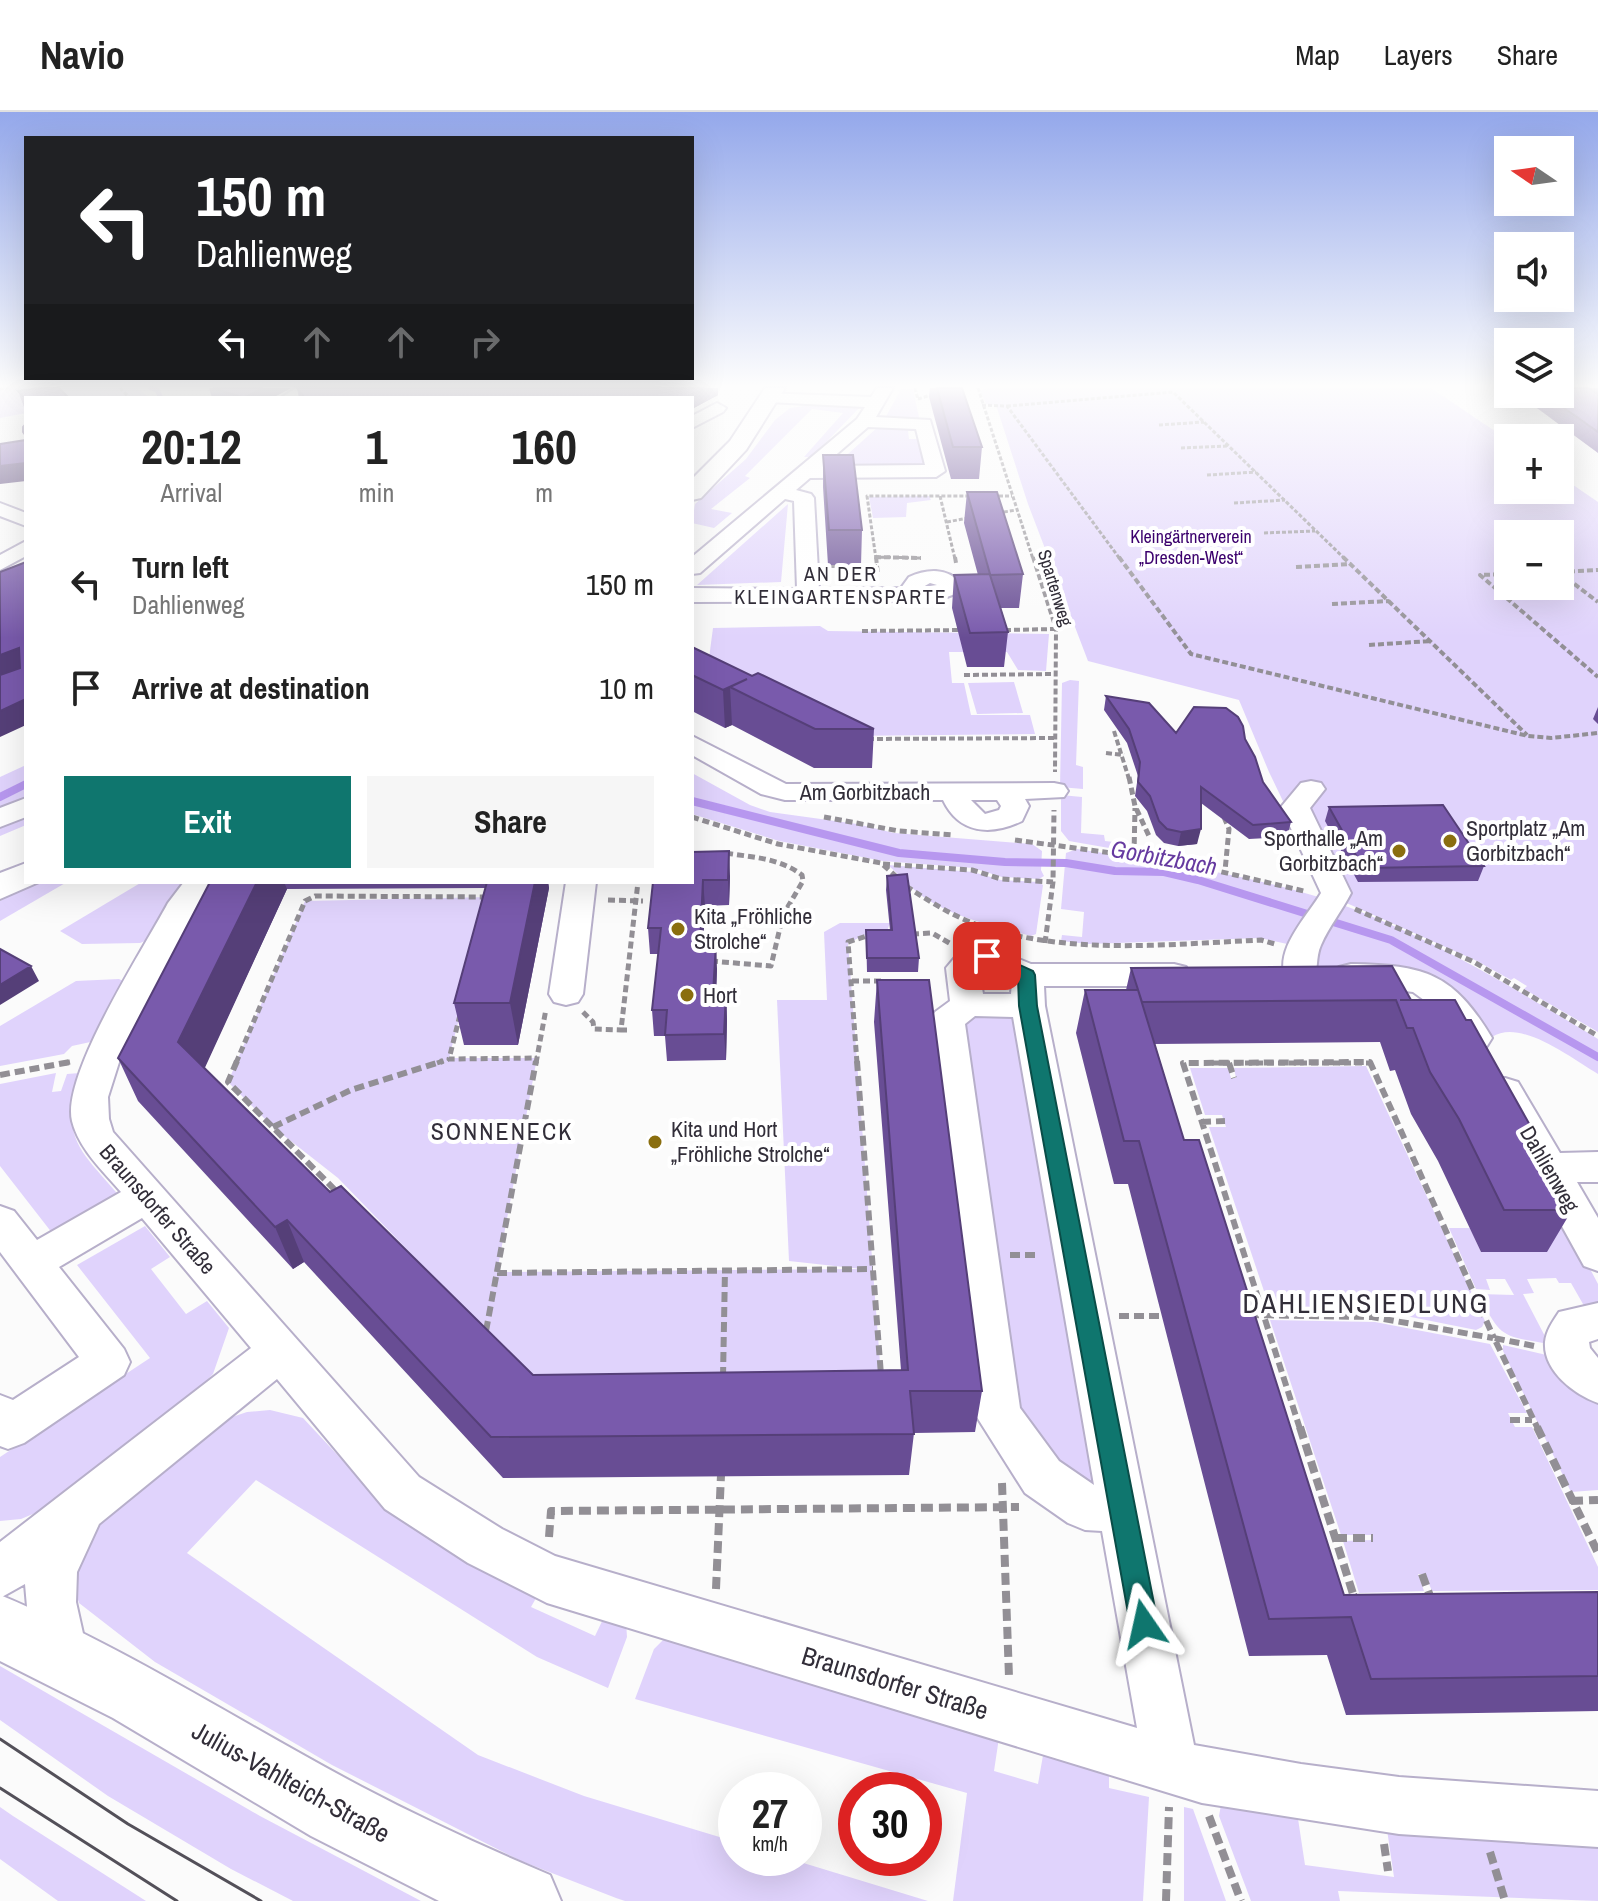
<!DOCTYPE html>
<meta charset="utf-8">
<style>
body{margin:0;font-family:"Archivo Narrow",sans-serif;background:#f6f6f6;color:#222;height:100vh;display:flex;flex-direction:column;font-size:30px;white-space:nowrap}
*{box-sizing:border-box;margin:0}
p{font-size:26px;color:#767676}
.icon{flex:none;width:44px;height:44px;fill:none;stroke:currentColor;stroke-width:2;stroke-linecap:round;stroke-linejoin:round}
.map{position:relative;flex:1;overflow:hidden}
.side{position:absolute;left:24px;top:284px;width:670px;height:488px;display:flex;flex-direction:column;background:#fff;border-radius:0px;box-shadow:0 8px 32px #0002}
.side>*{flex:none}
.hud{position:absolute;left:24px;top:24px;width:670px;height:244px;border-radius:0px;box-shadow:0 8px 32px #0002;background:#202124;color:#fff;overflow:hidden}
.needle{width:52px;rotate:283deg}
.fabs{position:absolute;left:1494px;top:24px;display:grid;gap:16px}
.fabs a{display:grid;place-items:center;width:80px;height:80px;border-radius:0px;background:#fff;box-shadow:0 8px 32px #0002;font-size:40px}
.speed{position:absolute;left:718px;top:1660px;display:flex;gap:16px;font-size:40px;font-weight:700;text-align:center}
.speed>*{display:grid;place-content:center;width:104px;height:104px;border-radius:50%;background:#fff;box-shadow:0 8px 32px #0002;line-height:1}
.speed small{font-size:20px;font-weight:400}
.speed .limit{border:12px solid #d22;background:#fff;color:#111}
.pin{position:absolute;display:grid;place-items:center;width:68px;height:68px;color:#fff;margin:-34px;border-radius:16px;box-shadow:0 4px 12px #0006}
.me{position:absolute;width:88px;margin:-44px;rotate:349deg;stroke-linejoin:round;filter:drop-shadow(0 0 6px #0008)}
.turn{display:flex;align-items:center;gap:28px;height:168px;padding:0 40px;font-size:36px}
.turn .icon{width:104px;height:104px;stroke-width:2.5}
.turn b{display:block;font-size:56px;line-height:68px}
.lanes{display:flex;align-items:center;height:76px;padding:0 40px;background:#0003;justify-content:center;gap:40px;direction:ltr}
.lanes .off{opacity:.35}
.eta{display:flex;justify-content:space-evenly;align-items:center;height:136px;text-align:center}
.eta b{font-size:48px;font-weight:800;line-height:56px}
.action{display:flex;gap:16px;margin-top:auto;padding:16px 40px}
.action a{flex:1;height:92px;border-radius:0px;background:#0f766e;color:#fff;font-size:32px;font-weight:800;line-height:92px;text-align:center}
.action a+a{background:#f6f6f6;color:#222}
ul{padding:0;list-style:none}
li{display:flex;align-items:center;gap:24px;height:104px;padding:0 40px}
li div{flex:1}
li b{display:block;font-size:30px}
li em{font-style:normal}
header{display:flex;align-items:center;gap:48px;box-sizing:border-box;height:112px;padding:0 40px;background:#fff;border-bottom:2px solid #e0e0e0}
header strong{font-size:38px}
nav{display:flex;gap:44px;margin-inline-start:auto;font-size:28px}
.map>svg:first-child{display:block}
</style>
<header>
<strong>Navio</strong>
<nav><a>Map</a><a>Layers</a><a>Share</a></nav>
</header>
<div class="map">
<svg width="1598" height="1789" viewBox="0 0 1598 1789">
<rect width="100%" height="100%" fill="#fbfbfb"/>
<path fill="#e0d3fc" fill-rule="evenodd" d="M0,276H136L148,284L26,286V301L0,306Z
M990,276H1431L1508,328V378H1560V364L1598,390V920L1524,877L1527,874L1514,866L1511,868L1477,849L1342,789L1325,777L1269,660L1239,588L1088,549L1028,392L996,293L986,292L980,278ZM1508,422H1560V474H1508Z
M901,277H913L920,310H883Z
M817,292L860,295L812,345H804L843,301L812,297L745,364L750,366L711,397L732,401L714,416L692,411L695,392L746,347L775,308L790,296Z
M879,314H920L922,319H908L909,327H924L932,358L829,359Z
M929,384L931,388L907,391L906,405L873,406L869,385Z
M788,392L781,470L697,473Z
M820,514L828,519L1049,522L1046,559L1018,558L1007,540H949L952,571H964L971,603H1030L1035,622L838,624L706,569L713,516Z
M1070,568L1079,569L1076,653L1083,655V677L1060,675L1062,571Z
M1014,570L1023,601L977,602L968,571Z
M26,653V713L0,724V665Z
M692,661L750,693L770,700L857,712L894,721L1032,732L1042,739L1041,758L1044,764L1039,767L1002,765L973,756L883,749L779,729L692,702Z
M1061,683L1082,685L1081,721L1104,723L1105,729L1132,732V740L1069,729L1061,719Z
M1077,737C1159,750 1242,761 1322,786C1418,817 1512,875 1598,927V962C1572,947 1521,906 1492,925L1476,900H1468L1441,874L1306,858L1292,833L1260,826L1088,832L1061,829L1062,823L1082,825L1084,800L1061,797L1066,741Z
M888,753L973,760L1001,768L1038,770L1043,773L1036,822L1031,824C996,814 957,807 925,786C911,777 901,764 888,753Z
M35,770H67L0,809V789Z
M142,770H187L150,827L140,831L82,832L60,819Z
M490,785L449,946H537L497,1160L862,1157L789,1149L777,888H827L824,820L840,811H890L886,822L865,823L848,831L882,1277L537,1272L338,1066L273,1015L228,970L305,789Z
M119,867L127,871L95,929L72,934L64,942L0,954V914L76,869Z
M1028,894L1123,1398L998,1302L947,908Z
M1366,954L1485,1209L1482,1215L1476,1218L1391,1201L1270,1197L1209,1015H1226L1222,1003H1205L1190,956H1228L1231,966H1236L1234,956Z
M56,961L52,980L61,979L67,962L80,961C59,1029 81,1038 123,1088L56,1126L0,1054V972Z
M145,1114L170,1145L151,1157L186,1202L207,1189L229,1216L213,1262L191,1285L52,1394L21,1407L0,1409V1345L150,1246L77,1153Z
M1533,1114L1568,1115L1598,1172V1197L1587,1199L1571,1171H1559L1556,1166L1527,1167L1534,1181L1523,1182L1549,1232C1502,1224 1500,1226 1479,1182L1514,1183L1505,1167H1486L1490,1178L1476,1177L1449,1116H1470L1481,1140H1546Z
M1270,1208L1375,1210L1490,1232L1527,1301H1508L1515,1315H1532L1598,1455V1478L1432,1479L1425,1462H1418L1424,1479L1359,1481L1343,1429L1373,1428V1423H1341Z
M1503,1233L1555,1245L1598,1281V1378L1571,1380L1503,1239Z
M270,1298L303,1306L388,1397L540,1479L531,1495L595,1524L605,1503L626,1510L627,1525L608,1576L537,1545L256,1368L187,1441L478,1643L584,1684L736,1730V1746H787L928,1789H625L616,1786L521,1749L332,1653L155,1550L79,1491L74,1475L77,1436L90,1417L226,1307L247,1300Z
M668,1523L1000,1619L994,1659L1038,1672L1045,1632L1109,1651V1676L1149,1685L1143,1789H953L967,1681L635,1587L654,1537Z
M0,1554L260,1704L421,1789H293L231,1757L108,1684L0,1608Z
M1222,1687L1297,1700L1305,1753L1394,1765L1386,1711L1598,1732V1789L1338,1779L1340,1789H1251L1219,1704Z
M0,1695L13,1704L146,1789H58L0,1747Z
M1184,1695L1193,1697L1226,1789H1184Z"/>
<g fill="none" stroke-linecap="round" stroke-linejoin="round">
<path stroke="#b797ef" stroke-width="5" d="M151,276L157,278L161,286"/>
<path stroke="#b797ef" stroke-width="8" d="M0,685L26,672
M692,689L899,741L1005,750L1066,751L1115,759L1164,760L1198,768L1391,828L1598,945"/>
<g stroke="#b7afca" stroke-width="4">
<path id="minor" d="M296,276H316L302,286H281Z
M877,276H893L876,305L930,308L945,359L936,365L810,366L796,378L811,382L814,386L819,477L901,476L909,465C926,457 947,455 960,471L955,482L936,489L692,490V476L797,477L794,389L785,387L700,461L692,462V445L857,307L865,295L769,290L763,289L761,285L763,281L871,285ZM868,315L916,317L925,353L823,354ZM930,471L937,473L923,475Z
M717,291L726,296L723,300L692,316V304Z
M0,391L26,401V414L0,404Z
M26,429V444L0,458V443Z
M692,624L786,672L1054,671L1064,673L1068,679L1064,685L1025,687L1029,694L1022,709C991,724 959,722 943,688H785L761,682L692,643ZM971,688H997L1001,694L999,698L985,702Z
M1311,669L1321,671L1325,677L1310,696L1351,781C1342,799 1329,814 1321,833C1315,846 1319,859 1312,871L1300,874L1288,871C1270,841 1307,805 1321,781L1281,695L1301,671Z
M26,686V705L0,715V696Z
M184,770H215L199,793L121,944L108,985L109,1007L113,1020L419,1365L502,1417L555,1444L1137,1616L1102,1419L1085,1418L1068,1411L1025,1381L975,1302L930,908L935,900L950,889L946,856L961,838L987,834L1031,852H1174L1186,855L1191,863L1186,871L1174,874H1044L1045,894L1194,1633L1301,1652L1399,1665L1598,1679V1735L1399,1722L1202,1691L547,1491L468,1451L385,1397L277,1267L99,1412L77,1460L76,1490L88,1544L80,1562L62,1570L44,1562L28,1506L25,1472L0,1486V1430L251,1236L142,1106L59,1155L124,1237L130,1250L124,1263L24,1331L8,1337L0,1334V1283L13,1288L79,1245L0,1140V1094L14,1099L37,1128L121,1080C103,1059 79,1037 72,1009C61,963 144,836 168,791ZM982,855L1012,869L1011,882H983L979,858ZM975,904L1013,905L1094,1373L1059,1349L1020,1296L965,912Z
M566,770H596L583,882L578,890L566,893L554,890L549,882Z
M1351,852C1425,853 1453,861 1492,926L1487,934L1475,938L1463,934L1439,899L1413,880L1339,871L1334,863L1339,855Z
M1505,966L1518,970L1560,1041L1598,1040V1070H1577L1598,1106V1159L1584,1154L1487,979L1492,970Z
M1598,1191V1227L1589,1230L1590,1236L1598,1246V1291C1574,1282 1543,1259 1545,1230C1546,1219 1553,1209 1559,1200Z"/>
</g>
<g stroke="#b7afca" stroke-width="4">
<path id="major" d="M765,276H785L746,338L701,386L692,388V367L730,329Z
M26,751V770H39L0,787V761Z
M0,1483C127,1536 241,1611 362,1675C423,1707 486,1736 550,1763L561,1789H439L311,1724L113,1606L0,1549Z"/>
</g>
<path stroke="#928f95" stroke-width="3" stroke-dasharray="4 2" stroke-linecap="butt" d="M120,276L130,286
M915,276L918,288
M978,276L1033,447
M0,277L8,276
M918,287L934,282
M982,293L1007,294L1120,447
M1007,294L1173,280L1345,447
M1159,313L1204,310
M1181,336L1228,334
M1207,363L1256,360
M940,384L955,447
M993,384H1012
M1234,391L1285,388
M998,401L1016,398
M947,410L968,406
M1264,421L1315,419
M875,445L921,446
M876,447L867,384H971"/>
<path stroke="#928f95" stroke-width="4" stroke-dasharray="6 3" stroke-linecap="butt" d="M875,445L921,446
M876,445L878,462
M955,445L956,451
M1033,445L1056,517L1055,660
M1119,445L1191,542L1528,624L1551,626L1598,621
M1343,445L1527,623
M830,454H877
M1296,455L1351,452
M1560,460L1598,458
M1560,461L1598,490
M1508,462L1480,463L1598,565
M1332,492L1389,489
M1005,518L1056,517
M862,519L963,518
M1369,533L1431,529
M964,563L1056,562
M1114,619L1129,667
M868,627L1055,626
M1106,641L1124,643"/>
<path stroke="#928f95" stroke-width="5" stroke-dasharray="7 4" stroke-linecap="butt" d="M1129,665L1135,694L1149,724
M692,705L778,732L881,751L899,767
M824,705L899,719L953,723
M1224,705L1229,717L1225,759
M1015,728L1179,750L1304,779
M1134,743L1135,696
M883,752L972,758L1001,767L1053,770
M906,774C932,791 957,807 987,816C1075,843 1171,832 1261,828L1275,832
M608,788L643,789
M1355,797L1474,850L1598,924
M912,822L932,821L951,832
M1045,831L1053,770L1054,698
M711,849L771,854L783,803L803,769L802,763C780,746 751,745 725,741
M852,869H883
M583,900L593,910L594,917L621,918
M460,903L449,947L537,946
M627,918H621L638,770
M65,951L70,950
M236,951L305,789L315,784L490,785
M437,951L449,947
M536,951L546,897
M857,951L848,830L870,823
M1212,951H1370"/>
<path stroke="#928f95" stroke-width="6" stroke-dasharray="10 5" stroke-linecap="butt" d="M237,949L228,970L337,1080
M857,949L881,1263
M1229,951L1234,966
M0,963L70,950
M1201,1010L1225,1009
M273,1015L351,978L443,949
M1010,1143H1040
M497,1161L873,1157
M1249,1203L1372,1205L1493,1226
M1119,1204H1162
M486,1219L536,949
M1534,1234L1494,1226L1538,1317
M723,1265L725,1158
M1510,1308H1532
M1300,1317L1183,951L1370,950L1494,1226"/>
<path stroke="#928f95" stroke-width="8" stroke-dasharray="12 6" stroke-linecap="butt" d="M1300,1315L1354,1485H1357
M1537,1315L1598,1441
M1002,1371L1009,1565
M1571,1389L1598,1388
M549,1425L551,1399L1019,1395
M1335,1426H1373
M1422,1462L1430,1484
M716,1477L721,1363
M1209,1704L1241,1789
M1384,1732L1388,1759
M1490,1740L1505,1789
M1166,1789L1169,1695"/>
<use href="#minor" fill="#fff" fill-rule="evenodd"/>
<use href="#major" fill="#fff" fill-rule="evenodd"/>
<path stroke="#535059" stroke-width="2" d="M297,286L316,276"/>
<path stroke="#535059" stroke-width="3" d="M0,1627L128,1712L261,1789
M0,1676L177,1789"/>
</g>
<path fill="#684d94" d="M209,276H291L272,286H212Z
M297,276H718V283L692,297V286H299Z
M930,276H962L982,335L979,367H951L929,285Z
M1560,276H1598V282L1588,276L1598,282V341L1518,282H1560Z
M18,279L26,286V297L24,295Z
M823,343L862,418L861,453H828L823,375Z
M967,380L1023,462L1019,496H1001L1008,520L1004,555H967L952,496L954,463H978L964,411Z
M692,535L752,564L874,617L872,656H814L732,613L725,616L692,599Z
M1106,584L1176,621L1245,627L1263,670L1291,710L1287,725L1249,727L1201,691L1197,732L1178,734L1164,731L1156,723L1147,699L1135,684L1138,664L1127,631L1104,598Z
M1598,595V612L1593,607Z
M1329,695L1484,754L1478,769L1358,770L1325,709Z
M730,764L729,793L705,794L703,831L717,857L716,882H726L727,908L726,948L667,949L665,924H654L652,898L658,842H650L648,816L653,770Z
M887,764L919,846L918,860H867L866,818H890L886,778Z
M210,770H548L549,776L518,933H464L454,891L486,776L287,777L204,956L330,1080L533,1263L901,1258L874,910L877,868L982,1279L975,1320L914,1321L909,1363L503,1366L304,1150L293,1157L138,989L118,946Z
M1131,856L1411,888L1466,908L1531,1015L1529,1020L1572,1098L1547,1140H1481L1438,1049L1411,1002L1395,958L1390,959L1380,930L1155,932L1184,1028L1344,1483L1598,1480V1599L1346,1603L1327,1543L1249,1544L1128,1072H1114L1076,921L1085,878H1126Z"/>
<path fill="#553f78" d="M263,276H291L272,286H244Z
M705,276H718V283L692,297V286H684Z
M26,351V369L0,372V354Z
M692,477L694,505L692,521Z
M19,536L26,552L0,567V543Z
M747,567L730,575L732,613L725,616L723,578Z
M26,587V613L0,625V599Z
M1201,717L1197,732L1178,734L1181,720Z
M729,739L730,764L729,793L728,768Z
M703,768L705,794L702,857L700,831Z
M257,770H284L287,777L197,973L178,930Z
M535,770H548L549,776L518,933L510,891Z
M716,831L717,857L715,908L713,882Z
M31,854L39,869L0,893V873Z
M726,882L727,908L726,948L724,922Z
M287,1108L304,1150L293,1157L275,1115Z"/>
<path fill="#795aac" stroke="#553f78" stroke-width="2" d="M39,276H59L69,286L26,287L18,279Z
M213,276H263L244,286Z
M297,276H705L684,286H305Z
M937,276H962L982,335H953Z
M1560,276H1588L1598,282V320L1544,282H1560Z
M26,312V324L23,320V315Z
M26,328V351L0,354V332Z
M823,343H853L862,418H829Z
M967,380H997L1023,462L990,463L1008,520L970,521L954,463L990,462Z
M26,450V587L0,599V563L20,556L19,536L0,543V460Z
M692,535L752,564L758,561L874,617H815L730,575L747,567L723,578L692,563Z
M1106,584L1149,591L1176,621L1194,595L1226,596L1238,605L1243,614L1245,627L1255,645L1263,670L1291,710L1253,713L1201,675V717L1181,720L1167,717L1159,709L1150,684L1138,670L1140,650L1129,617Z
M1443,693L1484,754L1363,756L1329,695Z
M729,739L728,768H703L700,831H716L713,882H726L724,922L665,923L667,898H652L661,816H648L653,770H692V740Z
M907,762L919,846H867L866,818H892L887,764Z
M210,770H257L178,930L330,1080L341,1074L533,1263L908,1258L877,868H929L982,1279H910L914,1322L491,1325L287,1108L275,1115L118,946Z
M487,770H535L510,891H454Z
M0,837L31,854L0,873Z
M1392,854L1411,888H1400H1455L1466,908H1471L1531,1015H1526L1572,1098H1504L1459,1007L1430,960L1413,916H1407L1396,888L1142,890L1131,856Z
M1085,878H1138L1184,1028H1199L1344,1483L1598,1480V1564L1371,1567L1351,1505L1269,1507L1139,1029H1124Z"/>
<linearGradient id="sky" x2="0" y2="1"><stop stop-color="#94a8eb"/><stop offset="0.52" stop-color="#fdfdfd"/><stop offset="1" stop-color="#fdfdfd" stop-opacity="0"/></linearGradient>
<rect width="1598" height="526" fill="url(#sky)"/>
<path fill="#0f766e" stroke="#0a4d48" stroke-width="2" d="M987,838L1033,859L1035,863L1037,894L1158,1512L1154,1522L1144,1526L1134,1522L1130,1512L1019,894L1018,866L981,848L979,844Z"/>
<g fill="#8a6e0f" stroke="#fff" stroke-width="3">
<circle cx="1450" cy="729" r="8"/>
<circle cx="1399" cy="739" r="8"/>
<circle cx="678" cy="817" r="8"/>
<circle cx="687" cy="883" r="8"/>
<circle cx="655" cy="1030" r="8"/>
</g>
<g text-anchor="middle" stroke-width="8" stroke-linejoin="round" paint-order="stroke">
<g font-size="18" fill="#3b006d" stroke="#fff">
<text x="1191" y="431">Kleingärtnerverein<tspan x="1191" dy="21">„Dresden-West“</tspan></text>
</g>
<g font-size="18" fill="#322e39" stroke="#fff">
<text transform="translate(1055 476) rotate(73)" y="6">Spartenweg</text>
</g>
<g font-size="20" letter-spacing="2" fill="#322e39" stroke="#fff">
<text x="841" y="469">AN DER<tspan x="841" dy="23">KLEINGARTENSPARTE</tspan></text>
</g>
<g font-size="22" fill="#322e39" stroke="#fff">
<text x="865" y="688">Am Gorbitzbach</text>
<text transform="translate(1550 1057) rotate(60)" y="8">Dahlienweg</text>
<text transform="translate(158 1097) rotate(49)" y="8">Braunsdorfer Straße</text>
</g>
<g font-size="22" fill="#322e39" stroke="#fff" text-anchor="start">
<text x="1466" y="724">Sportplatz „Am<tspan x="1466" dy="25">Gorbitzbach“</tspan></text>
<text x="1383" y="734" text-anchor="end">Sporthalle „Am<tspan x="1383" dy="25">Gorbitzbach“</tspan></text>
<text x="694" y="812">Kita „Fröhliche<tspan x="694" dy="25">Strolche“</tspan></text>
<text x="703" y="891">Hort</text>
<text x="671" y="1025">Kita und Hort<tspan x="671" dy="25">„Fröhliche Strolche“</tspan></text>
</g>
<g font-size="24" font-style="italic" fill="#663aa0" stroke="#fff">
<text transform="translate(1164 746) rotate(10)" y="8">Gorbitzbach</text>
</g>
<g font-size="24" letter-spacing="2" fill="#322e39" stroke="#fff">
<text x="502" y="1028">SONNENECK</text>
</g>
<g font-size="26" fill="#322e39" stroke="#fff">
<text transform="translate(895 1571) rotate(17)" y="9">Braunsdorfer Straße</text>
<text transform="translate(291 1670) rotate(29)" y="9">Julius-Vahlteich-Straße</text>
</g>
<g font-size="28" letter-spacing="2" fill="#322e39" stroke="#fff">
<text x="1366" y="1201">DAHLIENSIEDLUNG</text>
</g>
</g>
</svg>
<div class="fabs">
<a><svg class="needle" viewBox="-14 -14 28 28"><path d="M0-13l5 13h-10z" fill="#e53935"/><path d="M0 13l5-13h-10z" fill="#767676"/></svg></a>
<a><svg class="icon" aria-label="sound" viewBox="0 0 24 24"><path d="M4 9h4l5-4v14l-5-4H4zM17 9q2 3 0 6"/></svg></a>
<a><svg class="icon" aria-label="layers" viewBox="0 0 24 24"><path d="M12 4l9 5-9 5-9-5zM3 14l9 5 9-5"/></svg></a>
<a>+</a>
<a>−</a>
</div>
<div class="speed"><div>27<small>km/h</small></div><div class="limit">30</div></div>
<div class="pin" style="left:987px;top:844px;background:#d93025"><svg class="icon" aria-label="arrive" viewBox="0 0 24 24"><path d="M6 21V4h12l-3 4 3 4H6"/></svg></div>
<svg class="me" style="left:1144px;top:1512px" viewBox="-20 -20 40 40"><path d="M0-17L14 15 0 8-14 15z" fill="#0f766e" stroke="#fff" stroke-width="4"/></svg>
<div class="hud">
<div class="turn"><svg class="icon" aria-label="left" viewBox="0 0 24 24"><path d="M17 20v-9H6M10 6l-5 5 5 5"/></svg><div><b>150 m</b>Dahlienweg</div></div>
<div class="lanes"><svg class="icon" aria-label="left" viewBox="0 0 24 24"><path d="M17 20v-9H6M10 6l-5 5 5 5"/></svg><svg class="icon off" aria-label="ahead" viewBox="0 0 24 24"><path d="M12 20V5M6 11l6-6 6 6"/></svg><svg class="icon off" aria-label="ahead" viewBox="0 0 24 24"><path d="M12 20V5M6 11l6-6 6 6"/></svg><svg class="icon off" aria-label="right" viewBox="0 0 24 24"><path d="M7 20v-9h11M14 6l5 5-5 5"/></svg></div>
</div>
<section class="side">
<div class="eta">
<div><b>20:12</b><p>Arrival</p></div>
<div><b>1</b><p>min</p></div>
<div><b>160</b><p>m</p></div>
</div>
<ul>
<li><svg class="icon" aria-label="left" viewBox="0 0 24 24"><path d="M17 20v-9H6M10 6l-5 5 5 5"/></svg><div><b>Turn left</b><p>Dahlienweg</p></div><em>150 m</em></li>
<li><svg class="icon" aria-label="arrive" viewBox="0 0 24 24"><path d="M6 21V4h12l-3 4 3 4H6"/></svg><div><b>Arrive at destination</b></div><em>10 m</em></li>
</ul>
<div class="action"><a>Exit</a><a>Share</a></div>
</section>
</div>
